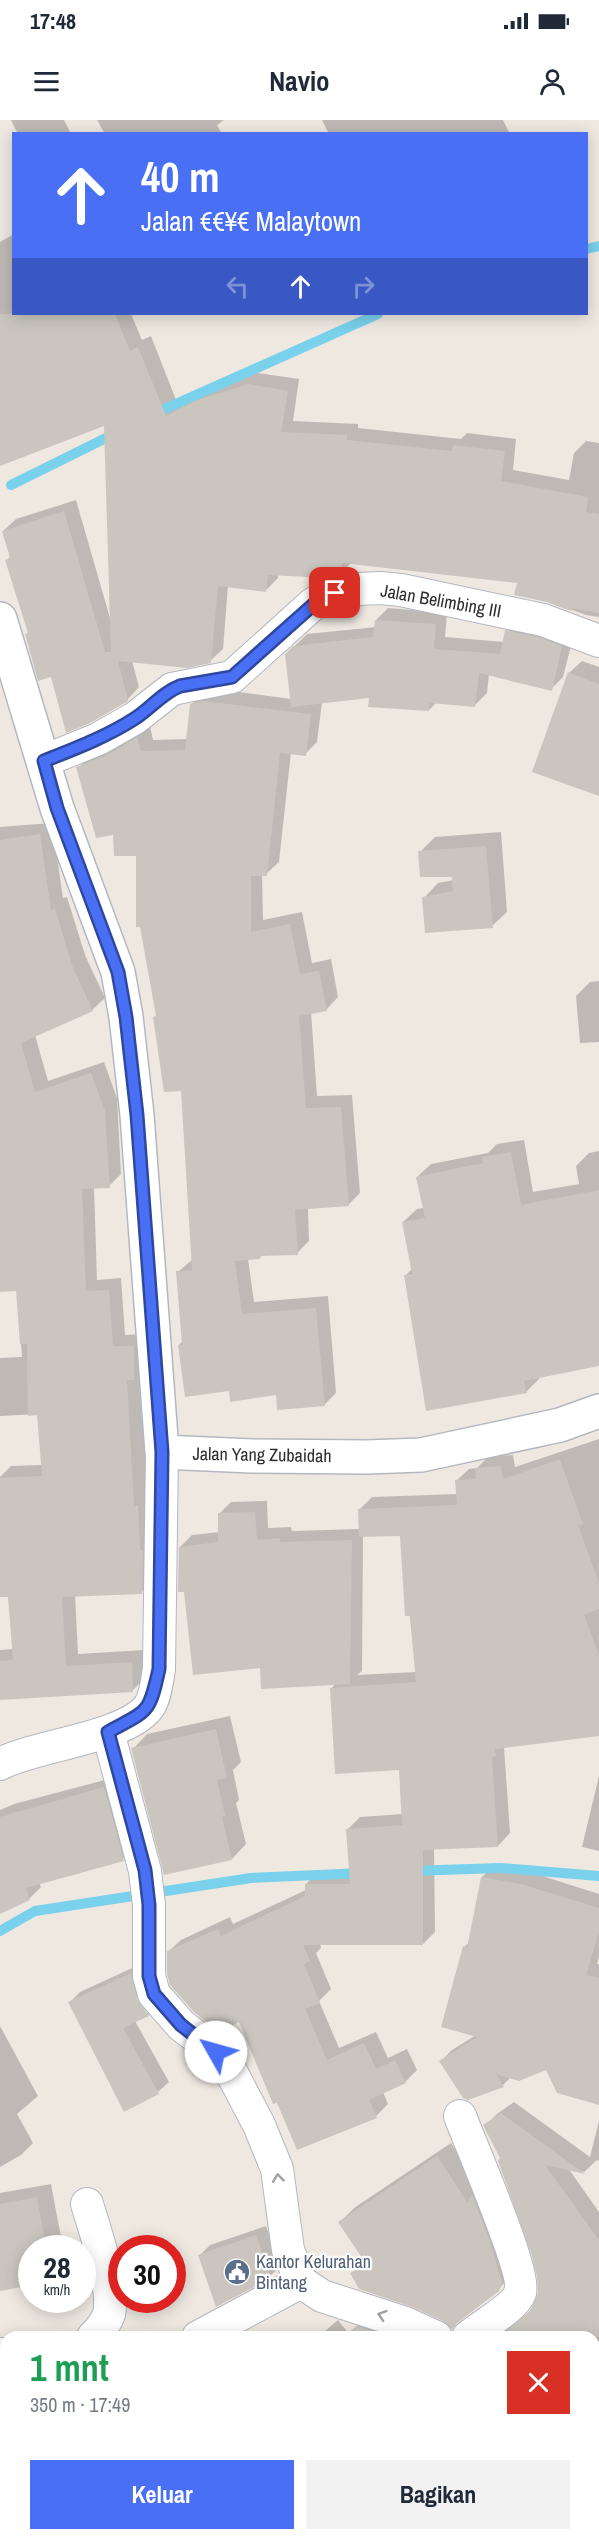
<!DOCTYPE html>
<html lang="id">
<meta charset="utf-8">
<style>
body{margin:0;font-family:"Archivo Narrow",sans-serif;background:#f2f2f3;color:#1f2937;height:100vh;display:flex;flex-direction:column;font-size:22px;white-space:nowrap}
*{box-sizing:border-box;margin:0}
p{font-size:20px;color:#747a83}
.icon{flex:none;width:33px;height:33px;fill:none;stroke:currentColor;stroke-width:2;stroke-linecap:round;stroke-linejoin:round}
.map{position:relative;flex:1;overflow:hidden}
.sheet{position:absolute;left:0px;top:2211px;width:600px;height:210px;display:flex;flex-direction:column;background:#fff;border-radius:18px 18px 0 0;box-shadow:0 3px 15px #0003}
.sheet>*{flex:none}
.top-card{position:absolute;left:12px;top:12px;width:576px;height:183px;border-radius:0px;box-shadow:0 3px 15px #0003;background:#486ff4;color:#fff;overflow:hidden}
.speed{position:absolute;left:18px;top:2115px;display:flex;gap:12px;font-size:30px;font-weight:700;text-align:center}
.speed>*{display:grid;place-content:center;width:78px;height:78px;border-radius:50%;background:#fff;box-shadow:0 3px 15px #0003;line-height:1}
.speed small{font-size:15px;font-weight:400}
.speed .limit{border:9px solid #d22;background:#fff;color:#111}
.pin{position:absolute;display:grid;place-items:center;width:51px;height:51px;color:#fff;margin:-26px;border-radius:12px;box-shadow:0 3px 9px #0006}
.me{position:absolute;width:66px;margin:-33px;rotate:308deg;stroke-linejoin:round;filter:drop-shadow(0 0 4px #0008)}
.turn{display:flex;align-items:center;gap:21px;height:126px;padding:0 30px;font-size:27px}
.turn .icon{width:78px;height:78px;stroke-width:2.5}
.turn b{display:block;font-size:42px;line-height:51px}
.lanes{display:flex;align-items:center;height:57px;padding:0 30px;background:#0003;justify-content:center;gap:30px;direction:ltr}
.lanes .off{opacity:.35}
.round{display:grid;place-items:center;flex:none;width:63px;height:63px;border-radius:0px;background:#f2f2f3}
.headline{display:flex;align-items:center;justify-content:space-between;height:102px;padding:0 30px}
h1{font-size:36px;font-weight:700;line-height:45px;color:#1e9e55}
.primary-button{display:flex;gap:12px;margin-top:auto;padding:12px 30px}
.primary-button a{flex:1;height:69px;border-radius:0px;background:#486ff4;color:#fff;font-size:24px;font-weight:700;line-height:69px;text-align:center}
.primary-button a+a{background:#f2f2f3;color:#1f2937}
.status{display:flex;justify-content:space-between;align-items:center;height:42px;padding:0 30px;background:#fff;direction:ltr}
.status svg{height:16px;fill:currentColor}
header{display:flex;justify-content:space-between;align-items:center;height:78px;padding:0 30px;background:#fff;font-size:27px;font-weight:700}
.map>svg:first-child{display:block}
</style>
<div class="status"><b>17:48</b><svg viewBox="0 0 49 12"><path d="M0 12V9h3v3zM5 12V6h3v6zM10 12V3h3v9zM15 12V0h3v12zM26 1h20v11H26zM47 4h2v5h-2z"/></svg></div>
<header><svg class="icon" aria-label="menu" viewBox="0 0 24 24"><path d="M4 6h16M4 12h16M4 18h16"/></svg>Navio<svg class="icon" aria-label="person" viewBox="0 0 24 24"><circle cx="12" cy="8" r="4"/><path d="M4 21q1-7 8-7t8 7"/></svg></header>
<div class="map">
<svg width="599" height="2421" viewBox="0 0 599 2421">
<rect width="100%" height="100%" fill="#eee8e1"/>
<path fill="#0003" fill-rule="evenodd" d="M11,0H64L71,14H18Z
M97,0H224L217,5L222,14H105Z
M322,0H503L510,14H329Z
M14,114V194H131L142,220L151,216L178,285L209,270L258,253L299,259L293,301L358,304V308L461,319L467,313L516,319L513,350L569,360L574,333L586,321L599,323V497L586,495L550,482L518,462L351,443L341,453L278,454V458L266,470L228,466L223,529L210,541H132L139,567L127,580L52,555L7,440L11,436L3,411L16,399L76,380L110,498L106,304L0,344V122Z
M388,488L447,493L445,517L504,522L507,511L519,499L574,514L563,557L551,569L489,554L487,573L475,585L437,582L429,590L370,576L322,582L317,622L305,634L291,632L279,742L266,754H262L263,800L302,792L312,843L331,839L338,877L326,890L311,892L317,976L352,975L360,1073L348,1085L308,1088L309,1121L297,1133L262,1135L259,1138L248,1139L254,1182L328,1176L336,1273L324,1285L277,1274L230,1270L179,1225L183,1221L178,1152L193,1139L182,969L155,897L157,895L137,734L115,714L78,648L90,636L150,606L153,620L188,619L192,584L204,572L216,569L291,579L286,534L299,522L307,514L376,507V500Z
M582,541L599,547V674L569,553Z
M52,703L63,778L67,777L85,835L105,878L92,890L35,915L48,961L104,942L117,978L121,1054L109,1066L94,1067L97,1160L121,1158L125,1215L145,1214L146,1246L139,1253L154,1460L141,1472L75,1475L78,1534L144,1530L145,1558L133,1570L0,1579V1530L14,1529L10,1475L0,1476V1357L11,1346L42,1345L38,1294L0,1296V1238L22,1237L17,1170H0V707Z
M501,712L507,792L492,806L424,778L438,763L454,760L453,756L420,732L435,717Z
M599,861V922L580,923L576,876L590,862Z
M524,1020L533,1072L579,1064L576,1046L589,1033L599,1031V1245L539,1256V1259L526,1272L405,1156L413,1148L403,1102L417,1089L424,1088L417,1057L431,1044L488,1033L497,1024Z
M599,1319V1614L504,1627L510,1713L498,1726L434,1728L435,1812L423,1824H320L321,1828L316,1833L331,1869L319,1881L339,1928L376,1912L388,1938L407,1929L417,1950L405,1962L383,1972L388,1984L376,1996L240,1900L168,1832L181,1820L230,1797L233,1804L306,1770V1764L318,1752H350L347,1710L360,1697L403,1694L400,1649L331,1569L336,1563L261,1547L180,1427L192,1415L220,1412L219,1394L231,1382L267,1381L268,1408L291,1407L292,1411L360,1409L359,1390L372,1377L458,1374L456,1361L469,1349L477,1348L489,1336L513,1335L515,1347ZM363,1415H401L416,1552L357,1555L362,1551Z
M230,1596L241,1642L233,1650L239,1680L236,1683L246,1724L232,1739L133,1629L147,1614Z
M599,1656V1731L582,1727Z
M116,1657L135,1728L123,1739L39,1763L41,1767L29,1779L0,1792V1690L14,1684Z
M494,1746L533,1753L599,1774V1836L597,1844H599V1984L547,1948L511,1957L503,1965L441,1941L452,1930L476,1915L464,1827L470,1822L482,1757Z
M141,1844L159,1884L148,1895L135,1901L169,1962L158,1972L69,1883L80,1872ZM133,1872L149,1893H145L131,1874Z
M0,1906L38,1976L17,1994L33,2023L21,2035L0,2047Z
M514,1982L590,2037L599,2001V2041L597,2040L584,2052L568,2048L599,2092V2266L594,2270V2217H496L531,2191L540,2173L539,2157L502,2038L485,2006L497,1994Z
M451,2023L481,2068L515,2153L492,2175L444,2199L352,2154L365,2140L340,2102L354,2088Z
M51,2064L63,2128H32L0,2169V2073Z
M266,2106L281,2146L270,2156L200,2135L210,2125Z
M369,2195L430,2217H318L338,2200L349,2214Z
M6,2256V2298L0,2301V2258Z
M599,2390V2421H550L548,2415H594V2392Z
M159,2415H167L171,2421H150Z
M201,2415H355L358,2421H192Z
M386,2415H440L432,2421H385Z"/>
<g fill="none" stroke-linecap="round" stroke-linejoin="round">
<path stroke="#79d1eb" stroke-width="10" d="M586,129L599,126
M151,295L378,194
M11,365L116,313
M409,1751L501,1748L599,1756
M0,1811L35,1791L251,1758L364,1753"/>
<path stroke="#79d1eb" stroke-width="58" d="M594,2380L599,2378
M509,2421L517,2415"/>
</g>
<path fill="#cac6bf" d="M0,194H115L130,231L138,227L166,296L195,281L248,264L288,271L281,312L347,315V320L452,331L453,325L505,331L501,361L588,377L586,392L599,394V493L571,488V491L547,482L514,475L517,463L342,443V455L328,458L268,455L266,472L218,466L211,543L187,548L118,541L128,581L90,603L66,613L51,557L38,561L25,514L28,513L5,440L10,438L2,411L64,391L105,532H111L104,306L0,346Z
M375,500L436,504L434,529L500,534L505,510L538,517L562,526L552,571L479,553L475,587L430,583L429,591L368,587L369,578L291,587L285,534L293,526L373,517Z
M568,552L599,564V676L532,652Z
M203,581L311,594L306,636L280,633L267,756H251V812L290,804L300,854L319,851L327,891L299,896L306,988L341,987L349,1086L295,1090L298,1135L259,1136L260,1139L235,1141L242,1194L316,1188L325,1286L277,1290L276,1275L230,1282L229,1271L185,1277L178,1225H182L176,1151L192,1150L181,971L164,972L153,897L156,896L140,807H136V736H114L113,715L96,718L76,647L107,635L137,617L141,631L185,630L190,584Z
M40,714L51,790L55,788L73,848L93,891L21,923L35,972L91,953L105,991L110,1068L82,1069L86,1171L109,1170L113,1226H134V1260H127L134,1386L138,1385L140,1430H143L142,1474L62,1477L66,1546L132,1542L133,1572L0,1580V1541L13,1540L8,1477H0V1358L42,1356L37,1295L28,1296L27,1224H20L16,1171L0,1172V720Z
M486,726L493,808L425,813L422,777L453,771L452,757H420L418,731Z
M511,1032L521,1085L599,1070V1246L524,1261L527,1273L426,1291L404,1155L412,1154L402,1102L425,1098L416,1057L483,1043L482,1037Z
M558,1340H560L583,1404L578,1405L599,1463V1489L584,1495L599,1535V1616L495,1629L496,1636L492,1637L498,1727L423,1730V1825H303L310,1841L304,1844L320,1883L305,1889L327,1940L364,1923L376,1949L395,1940L406,1963L369,1980L377,1998L297,2030L277,1983L273,1984L239,1902L219,1912L194,1892L170,1865L167,1854V1831L218,1809L221,1816L305,1776V1764H350L346,1709L402,1705L399,1650L335,1654L330,1568L416,1562L410,1496H405L400,1416L359,1417L358,1389L457,1385L455,1360L476,1359L475,1348L501,1346L503,1359Z
M255,1392L257,1420L280,1418V1422L352,1420L350,1564L261,1569L260,1548L193,1555L184,1472H178L179,1427L218,1422V1393Z
M216,1609L227,1658L217,1660L225,1696L222,1697L232,1740L164,1755L131,1628Z
M104,1667L124,1741L26,1768L30,1780L0,1794V1697Z
M481,1757L521,1764L599,1788V1811L586,1855L599,1858V1985L557,1973L546,1950L519,1961L496,1954L504,1967L468,1980L463,1978L439,1941L477,1917L441,1907L463,1826L467,1828Z
M131,1853L137,1879L149,1896L123,1908L159,1974L124,1992L68,1882Z
M501,1993L585,2054L545,2045L599,2120V2217H499L530,2191L538,2173L537,2157L532,2136L498,2041L500,2038L483,2005Z
M437,2036L467,2082L472,2075L490,2121L502,2163L499,2171L457,2203L452,2209L443,2201L412,2187L359,2169L350,2153L366,2144L338,2102Z
M37,2077L46,2128H32V2165L0,2171V2084Z
M256,2115L271,2158L216,2187L198,2135Z
M356,2206L390,2217H344Z"/>
<g fill="none" stroke-linecap="round" stroke-linejoin="round">
<g stroke="#b4b7c0" stroke-width="34">
<path id="street" d="M44,641L98,619L135,598L172,569L232,557L313,484L324,477L359,469L380,468L401,470L543,500L599,521
M108,1612L145,1751L149,1785V1856L154,1874L181,1905L216,1932L226,1942L259,2005L277,2049L288,2130L301,2162L322,2176L405,2203L436,2217
M0,1644C35,1625 129,1618 150,1585C156,1575 157,1560 159,1549L162,1332
M460,1996C470,2023 527,2153 520,2173C515,2187 480,2207 468,2217
M87,2084C95,2111 115,2168 109,2194C106,2203 100,2210 93,2217
M198,2217L301,2162
M0,2234H6
M594,2311L599,2310
M481,2415L484,2421
M359,2421L367,2415"/>
</g>
<g stroke="#b4b7c0" stroke-width="36">
<path id="secondary" d="M0,499L57,688L118,852L126,897L137,995L162,1332L252,1336L367,1337L421,1335L560,1305L599,1291"/>
</g>
<use href="#street" stroke="#fff" stroke-width="32"/>
<use href="#secondary" stroke="#fff" stroke-width="33"/>
</g>
<defs><path id="oneway-chevron" d="M-2-3.5L2.5 0L-2 3.5" fill="none" stroke-width="1.6" stroke-linecap="round" stroke-linejoin="round" transform="scale(1.5)"/></defs>
<g stroke="#a0a0a0">
<use href="#oneway-chevron" transform="translate(278 2058) rotate(-97)"/>
<use href="#oneway-chevron" transform="translate(382 2195) rotate(-161)"/>
</g>
<g fill="none" stroke-linecap="round" stroke-linejoin="round">
<g stroke="#2f489f" stroke-width="15">
<path id="route" d="M216,1932L181,1905L154,1874L149,1856V1785L145,1750L108,1612C148,1590 149,1595 159,1549L162,1332L137,995L126,897L118,852L57,688L44,641C74,629 106,617 134,599C150,589 162,573 180,566L232,557L314,484L335,473"/>
</g>
<use href="#route" stroke="#486ff4" stroke-width="10"/>
</g>
<defs>
<g id="civic-disc" transform="scale(1.35)"><circle r="9.5" fill="#5c6f8a" stroke="#fff"/><path d="M-.6-6.5H3V-4.5H.6V-3L4-1V1h2V6H-6V1h2V-1L-.6-3ZM-1.2 2.5V6h2.4V2.5Z" fill="#fff"/></g>
</defs>
<g fill-rule="evenodd">
<use href="#civic-disc" x="237" y="2152"/>
</g>
<g text-anchor="middle" stroke-width="4.5" stroke-linejoin="round" paint-order="stroke">
<g font-size="18" fill="#2d2d2d" stroke="#fff">
<text transform="translate(441 481) rotate(10)" y="6">Jalan Belimbing III</text>
<text transform="translate(262 1335) rotate(1)" y="6">Jalan Yang Zubaidah</text>
</g>
<g font-size="18" fill="#4e5e75" stroke="#fff" text-anchor="start">
<text x="256" y="2148">Kantor Kelurahan<tspan x="256" dy="21">Bintang</tspan></text>
</g>
</g>
</svg>
<div class="speed"><div>28<small>km/h</small></div><div class="limit">30</div></div>
<div class="pin" style="left:335px;top:473px;background:#d93025"><svg class="icon" aria-label="arrive" viewBox="0 0 24 24"><path d="M6 21V4h12l-3 4 3 4H6"/></svg></div>
<svg class="me" style="left:216px;top:1932px" viewBox="-20 -20 40 40"><circle r="19" fill="#fff"/><path d="M0-13L10 11 0 6-10 11z" fill="#486ff4"/></svg>
<div class="top-card">
<div class="turn"><svg class="icon" aria-label="ahead" viewBox="0 0 24 24"><path d="M12 20V5M6 11l6-6 6 6"/></svg><div><b>40 m</b>Jalan €€¥€ Malaytown</div></div>
<div class="lanes"><svg class="icon off" aria-label="left" viewBox="0 0 24 24"><path d="M17 20v-9H6M10 6l-5 5 5 5"/></svg><svg class="icon" aria-label="ahead" viewBox="0 0 24 24"><path d="M12 20V5M6 11l6-6 6 6"/></svg><svg class="icon off" aria-label="right" viewBox="0 0 24 24"><path d="M7 20v-9h11M14 6l5 5-5 5"/></svg></div>
</div>
<section class="sheet">
<div class="headline"><div><h1>1 mnt</h1><p>350 m · 17:49</p></div><a class="round" style="background:#d93025;color:#fff"><svg class="icon" aria-label="close" viewBox="0 0 24 24"><path d="M6 6l12 12M18 6L6 18"/></svg></a></div>
<div class="primary-button"><a>Keluar</a><a>Bagikan</a></div>
</section>
</div>
